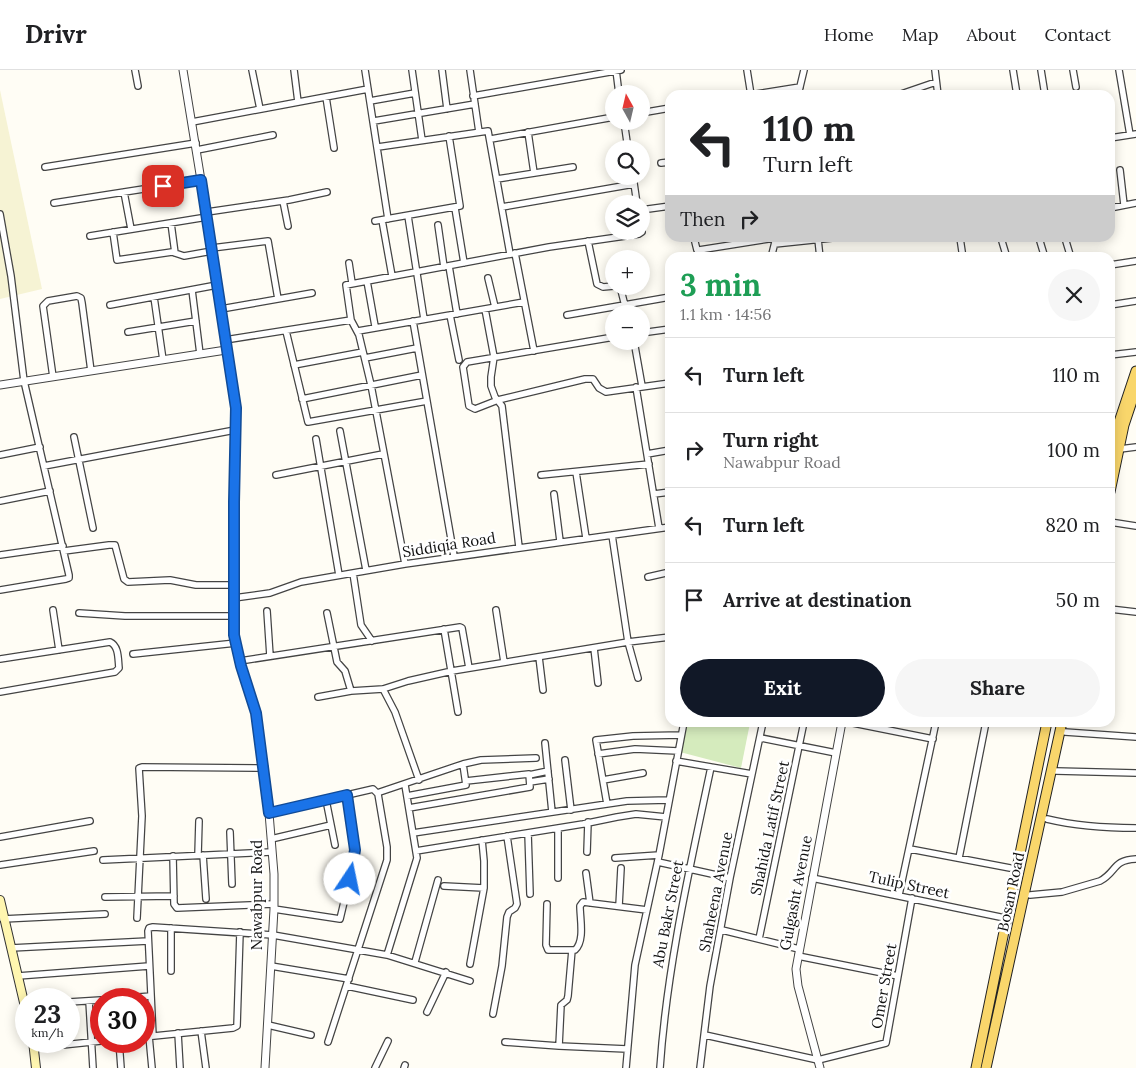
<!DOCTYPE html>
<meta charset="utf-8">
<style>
body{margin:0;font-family:Lora,serif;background:#f6f6f6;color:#202124;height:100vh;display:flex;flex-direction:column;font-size:19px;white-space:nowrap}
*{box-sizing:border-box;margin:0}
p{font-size:16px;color:#757577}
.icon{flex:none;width:28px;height:28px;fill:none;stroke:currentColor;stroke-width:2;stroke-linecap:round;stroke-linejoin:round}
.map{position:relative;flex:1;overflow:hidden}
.sheet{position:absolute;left:665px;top:182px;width:450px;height:475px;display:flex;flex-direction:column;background:#fff;border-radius:15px;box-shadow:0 2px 12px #0003}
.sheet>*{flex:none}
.hud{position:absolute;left:665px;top:20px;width:450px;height:152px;border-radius:15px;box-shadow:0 2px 12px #0003;background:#fff;color:#202124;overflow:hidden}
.needle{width:32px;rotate:352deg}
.fabs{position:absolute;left:605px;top:15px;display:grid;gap:10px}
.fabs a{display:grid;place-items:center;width:45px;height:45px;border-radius:50%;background:#fff;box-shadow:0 2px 12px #0003;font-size:25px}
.speed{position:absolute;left:15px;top:918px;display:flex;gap:10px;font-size:25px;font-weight:700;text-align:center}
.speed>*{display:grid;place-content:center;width:65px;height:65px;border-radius:50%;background:#fff;box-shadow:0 2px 12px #0003;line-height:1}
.speed small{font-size:12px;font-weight:400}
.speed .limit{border:8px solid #d22;background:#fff;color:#111}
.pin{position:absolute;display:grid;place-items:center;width:42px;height:42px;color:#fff;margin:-21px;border-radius:10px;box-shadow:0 2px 8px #0006}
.me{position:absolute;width:55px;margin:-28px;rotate:11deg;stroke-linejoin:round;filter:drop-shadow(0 0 4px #0008)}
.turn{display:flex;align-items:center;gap:18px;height:105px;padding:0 15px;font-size:22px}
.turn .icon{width:65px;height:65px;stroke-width:2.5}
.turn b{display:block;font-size:35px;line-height:42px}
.then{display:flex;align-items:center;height:48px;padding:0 15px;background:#0003;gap:10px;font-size:19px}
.round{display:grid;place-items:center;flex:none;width:52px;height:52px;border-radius:26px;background:#f6f6f6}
.overview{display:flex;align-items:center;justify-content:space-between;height:85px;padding:0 15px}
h1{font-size:30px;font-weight:700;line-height:38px;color:#1e9e55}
.primary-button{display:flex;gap:10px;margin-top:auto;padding:10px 15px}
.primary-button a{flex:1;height:58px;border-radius:30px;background:#111827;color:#fff;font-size:20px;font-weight:700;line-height:58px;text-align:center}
.primary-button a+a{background:#f6f6f6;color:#202124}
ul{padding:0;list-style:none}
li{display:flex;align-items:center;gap:15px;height:75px;padding:0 15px;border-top:1px solid #e0e0e0}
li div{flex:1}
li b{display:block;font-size:19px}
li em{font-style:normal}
header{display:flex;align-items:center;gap:30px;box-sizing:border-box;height:70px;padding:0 25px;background:#fff;border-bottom:1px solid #e0e0e0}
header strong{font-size:24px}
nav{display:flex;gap:28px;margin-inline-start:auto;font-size:18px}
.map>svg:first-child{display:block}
</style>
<header>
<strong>Drivr</strong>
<nav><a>Home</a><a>Map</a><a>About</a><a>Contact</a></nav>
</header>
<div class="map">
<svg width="1136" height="998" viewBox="0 0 1136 998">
<rect width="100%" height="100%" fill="#fffdf5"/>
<path fill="#f6f3d4" d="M0,20L42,219L0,229Z"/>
<path fill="#d5ebbd" d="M682,653H750L741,698L676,681Z"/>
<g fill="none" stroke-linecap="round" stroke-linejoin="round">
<g stroke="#444" stroke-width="8">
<path id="minor" d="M135,0L138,16
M252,0L260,39
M294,0L298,32
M365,0L388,149
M412,0L422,70
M442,0L447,39
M470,0L479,62
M616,0L619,24
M747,0L751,25
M935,0L938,25
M1013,0L1017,25
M1041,0L1045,25
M1073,0L1076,17
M1119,0L1130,65
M750,25L800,17
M798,25L804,0
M898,25L936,12
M473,26L621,0
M326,27L334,78
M370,31L415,23
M641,43L670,38
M374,51L475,34
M624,51L628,79
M192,52L368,19
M528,62L534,103
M1110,68L1136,64
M491,69L614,47
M378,77L488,61L510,184
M197,80L273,65
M661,93L670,92
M45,97L196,73
M1120,100L1124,135
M633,106L637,134
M497,109L573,97
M124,122L131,159
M283,131L288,156
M54,133L201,110
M502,137L634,114
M455,138L464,193
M1110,138L1136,133
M641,140L670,136
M207,142L289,130L327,122
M0,144L11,206L24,311L69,505V508L66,509L0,520
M408,146L424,249
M382,150L392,206
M375,151L460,136L449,66
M171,153L175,183
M438,155L444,197
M113,162L117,190L172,182L184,186L212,181
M90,166L207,147
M694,168L697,180H699L775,168
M960,168L963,188
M1001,168L1007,188
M1039,168L1045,188
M1065,168L1071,188
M818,169L820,188
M588,171L597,214L603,217L614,216
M775,174L832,168
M212,178L268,171L278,229
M515,183L534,281
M771,188L775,172
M349,193L352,213
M1110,195L1136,191
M449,196L457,244
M488,208L495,237
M367,211L375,256
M620,216L627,244
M192,220L200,284
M154,227L163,290
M110,235L217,215
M1110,235L1136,231
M221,239L312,223
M485,239L494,287L491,307V316L495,327L502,336L519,477
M450,245L459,290
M567,245L670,227
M413,251L454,486
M286,261L308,352L427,331
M358,261L524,232
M128,262L196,251
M641,263L670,259
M614,267L467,292L463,297L469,336L475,339L498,330L585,309H593L599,318L606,322L670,313
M225,270L351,250
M634,271L642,316
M1110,285L1136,282
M365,288L417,278
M294,295L363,282
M53,307L43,236L48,231L77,226L81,228L82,233L91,301
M636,317L659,458
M302,329L422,305
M340,361L366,500
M74,367L93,458
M316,369L339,505
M1120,379L1136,377
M647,384L670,380
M0,385L40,377
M44,396L235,360
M576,402L586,468
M276,405L383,384
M541,405L649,394
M554,424L560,471
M654,424L670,422
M0,431L50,421
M1110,452L1136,456
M612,465L628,572L638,608
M64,481L109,475H115L124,509L128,512L170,510L196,515H234
M0,485L63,476
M405,494L371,315L359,265L351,250L346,215L549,177L639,164L642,162L641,156
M353,503L361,555L372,571
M648,507L670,502
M234,528L270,523L301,512L405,494L670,457
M1110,539L1136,542
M53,540L59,580
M496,540L504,592
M267,541L270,586
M79,543L125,546H234
M327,543L337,592L345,601L351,621
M444,559L458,642
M594,578L598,613
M133,584L236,573
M539,587L543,620
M0,589L110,572C119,576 118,589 119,598L115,602L0,622
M240,591L460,557L462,558L469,598
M383,619L395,642L419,710
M318,627L351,621L383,619L408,611L452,601L628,572L670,567
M848,652L933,669
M1065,662L1136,667
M761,668L836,683
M545,673L552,742
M598,684L635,679L678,681
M565,690L571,740
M676,691L752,704
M1056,701L1136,703
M529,705L548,701
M603,710L643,703
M530,712L549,709
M377,723L463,694L481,690L536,688
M407,726L466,715L463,694
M326,730L335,775
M607,734L596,670L633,666L681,665
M409,738L530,717L529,704L466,711
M269,743L373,719L378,724L387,777V790L328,972
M1047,749C1076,756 1106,758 1136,758
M230,762L232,814
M413,763L627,731L669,730
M528,763L530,824
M0,767L90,751
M271,769L331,755
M910,779L1010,798
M416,781L583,754L617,747L636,744L666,747
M587,782L588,752
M198,785L199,751
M203,785L206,829
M173,786L174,834L177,838L274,834
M615,788L659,785
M959,788L986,652
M103,790L272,782
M658,792L730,808
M0,795L94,781
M586,803L590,833
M558,808V758
M812,808L1000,847
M444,816L484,818
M899,825L936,652
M1030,825L1062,822L1100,811C1117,802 1112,790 1136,789
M105,827L174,826
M547,834L546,875L548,880H575C585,871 580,849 580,836L583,832L647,840
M619,836L621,798
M274,839L340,849L354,790V774L347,725
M137,848L142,746L139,698L142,697L265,698
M3,849L105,844
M171,858V901
M722,860L799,879
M759,869L804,652
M11,878L148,871
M387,885L417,788L405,715
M798,886L898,906
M415,892L438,810
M470,894L484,818V791L482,770
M271,896L349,909
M18,906L149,896
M347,916L413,930
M115,929L151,926
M89,931L93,998
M69,932L101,930
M427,942L446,902
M493,944L502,896L507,847L509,842L515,838L517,834L507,766
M268,955L311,965
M201,961L206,998
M178,963L180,998
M705,965L818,990L886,973L912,828
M149,966L152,998
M153,966L148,861L149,858L153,857L273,865L387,885L470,911
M144,967L233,958L237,956L240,862
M119,971L121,998
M505,972L559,976L627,979
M559,976L561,935L567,930L568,926L572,880
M34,978L101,971
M375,998L388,971
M404,998L405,995
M626,998L635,895L659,785L684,652
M660,998C667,896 690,797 711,697
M700,998L710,916L730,808L763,652"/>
</g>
<g stroke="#444" stroke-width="9">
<path id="tertiary" d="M183,0L207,147L236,339L234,432V565L240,591L256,643L269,743L274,804V839L265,998
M0,315L226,280
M820,998L798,916L796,899L842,652"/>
</g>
<g stroke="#333" stroke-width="10">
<path id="secondary" d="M0,830L26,941
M33,971L36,998"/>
</g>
<g stroke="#222" stroke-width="11">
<path id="primary" d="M1110,379L1136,301
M1110,422L1124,355L1136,319
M976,998L1047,652
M986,998L1062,652"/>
</g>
<use href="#minor" stroke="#fff" stroke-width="5.5"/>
<use href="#tertiary" stroke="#fff" stroke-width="7"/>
<use href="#secondary" stroke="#fff6b0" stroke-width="8"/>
<use href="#primary" stroke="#f9d66b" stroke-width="9"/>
</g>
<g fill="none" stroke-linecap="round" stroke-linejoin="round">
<g stroke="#114b97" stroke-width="12">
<path id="route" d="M163,116L201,110L236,338L234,432V565L241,596L256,643L269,743L347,725L355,780L350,809"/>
</g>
<use href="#route" stroke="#1a73e8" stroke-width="9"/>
</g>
<g text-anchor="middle" stroke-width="5" stroke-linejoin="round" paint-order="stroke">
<g font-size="15" fill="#111" stroke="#fff">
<text transform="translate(449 475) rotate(-9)" y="5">Siddiqia Road</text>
<text transform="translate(770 758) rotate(-78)" y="5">Shahida Latif Street</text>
<text transform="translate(909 815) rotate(12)" y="5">Tulip Street</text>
<text transform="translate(716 822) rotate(-79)" y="5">Shaheena Avenue</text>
<text transform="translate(1011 822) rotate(-78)" y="5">Bosan Road</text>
<text transform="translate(796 823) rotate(-79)" y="5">Gulgasht Avenue</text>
<text transform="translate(257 825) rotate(-90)" y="5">Nawabpur Road</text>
<text transform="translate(668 844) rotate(-79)" y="5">Abu Bakr Street</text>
<text transform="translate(884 916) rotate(-80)" y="5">Omer Street</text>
</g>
</g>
</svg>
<div class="fabs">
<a><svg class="needle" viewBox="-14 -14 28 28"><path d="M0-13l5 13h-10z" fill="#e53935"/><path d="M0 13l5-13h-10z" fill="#757577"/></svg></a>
<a><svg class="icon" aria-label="search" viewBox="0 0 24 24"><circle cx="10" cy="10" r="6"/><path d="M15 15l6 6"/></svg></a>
<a><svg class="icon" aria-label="layers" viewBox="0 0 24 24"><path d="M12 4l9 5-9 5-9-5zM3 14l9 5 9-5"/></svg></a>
<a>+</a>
<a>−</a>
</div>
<div class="speed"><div>23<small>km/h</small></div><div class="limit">30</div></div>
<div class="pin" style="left:163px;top:116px;background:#d93025"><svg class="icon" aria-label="arrive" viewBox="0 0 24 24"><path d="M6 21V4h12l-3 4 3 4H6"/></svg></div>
<svg class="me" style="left:350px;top:809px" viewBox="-20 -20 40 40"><circle r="19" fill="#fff"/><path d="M0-13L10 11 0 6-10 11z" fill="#1a73e8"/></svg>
<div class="hud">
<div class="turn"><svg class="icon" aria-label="left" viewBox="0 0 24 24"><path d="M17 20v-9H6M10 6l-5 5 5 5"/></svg><div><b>110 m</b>Turn left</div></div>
<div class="then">Then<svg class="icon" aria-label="right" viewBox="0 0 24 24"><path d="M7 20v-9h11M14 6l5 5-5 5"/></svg></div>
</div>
<section class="sheet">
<div class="overview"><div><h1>3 min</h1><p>1.1 km · 14:56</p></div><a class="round"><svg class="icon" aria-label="close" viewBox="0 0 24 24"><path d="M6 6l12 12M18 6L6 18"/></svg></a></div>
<ul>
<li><svg class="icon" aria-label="left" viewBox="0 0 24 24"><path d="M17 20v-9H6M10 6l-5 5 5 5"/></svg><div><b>Turn left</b></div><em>110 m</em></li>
<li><svg class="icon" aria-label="right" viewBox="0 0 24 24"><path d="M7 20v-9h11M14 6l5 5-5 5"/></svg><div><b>Turn right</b><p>Nawabpur Road</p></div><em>100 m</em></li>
<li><svg class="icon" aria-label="left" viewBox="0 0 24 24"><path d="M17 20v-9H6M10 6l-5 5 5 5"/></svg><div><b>Turn left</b></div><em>820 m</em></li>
<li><svg class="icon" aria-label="arrive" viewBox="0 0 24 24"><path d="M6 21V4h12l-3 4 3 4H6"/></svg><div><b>Arrive at destination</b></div><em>50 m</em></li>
</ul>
<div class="primary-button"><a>Exit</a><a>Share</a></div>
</section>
</div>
